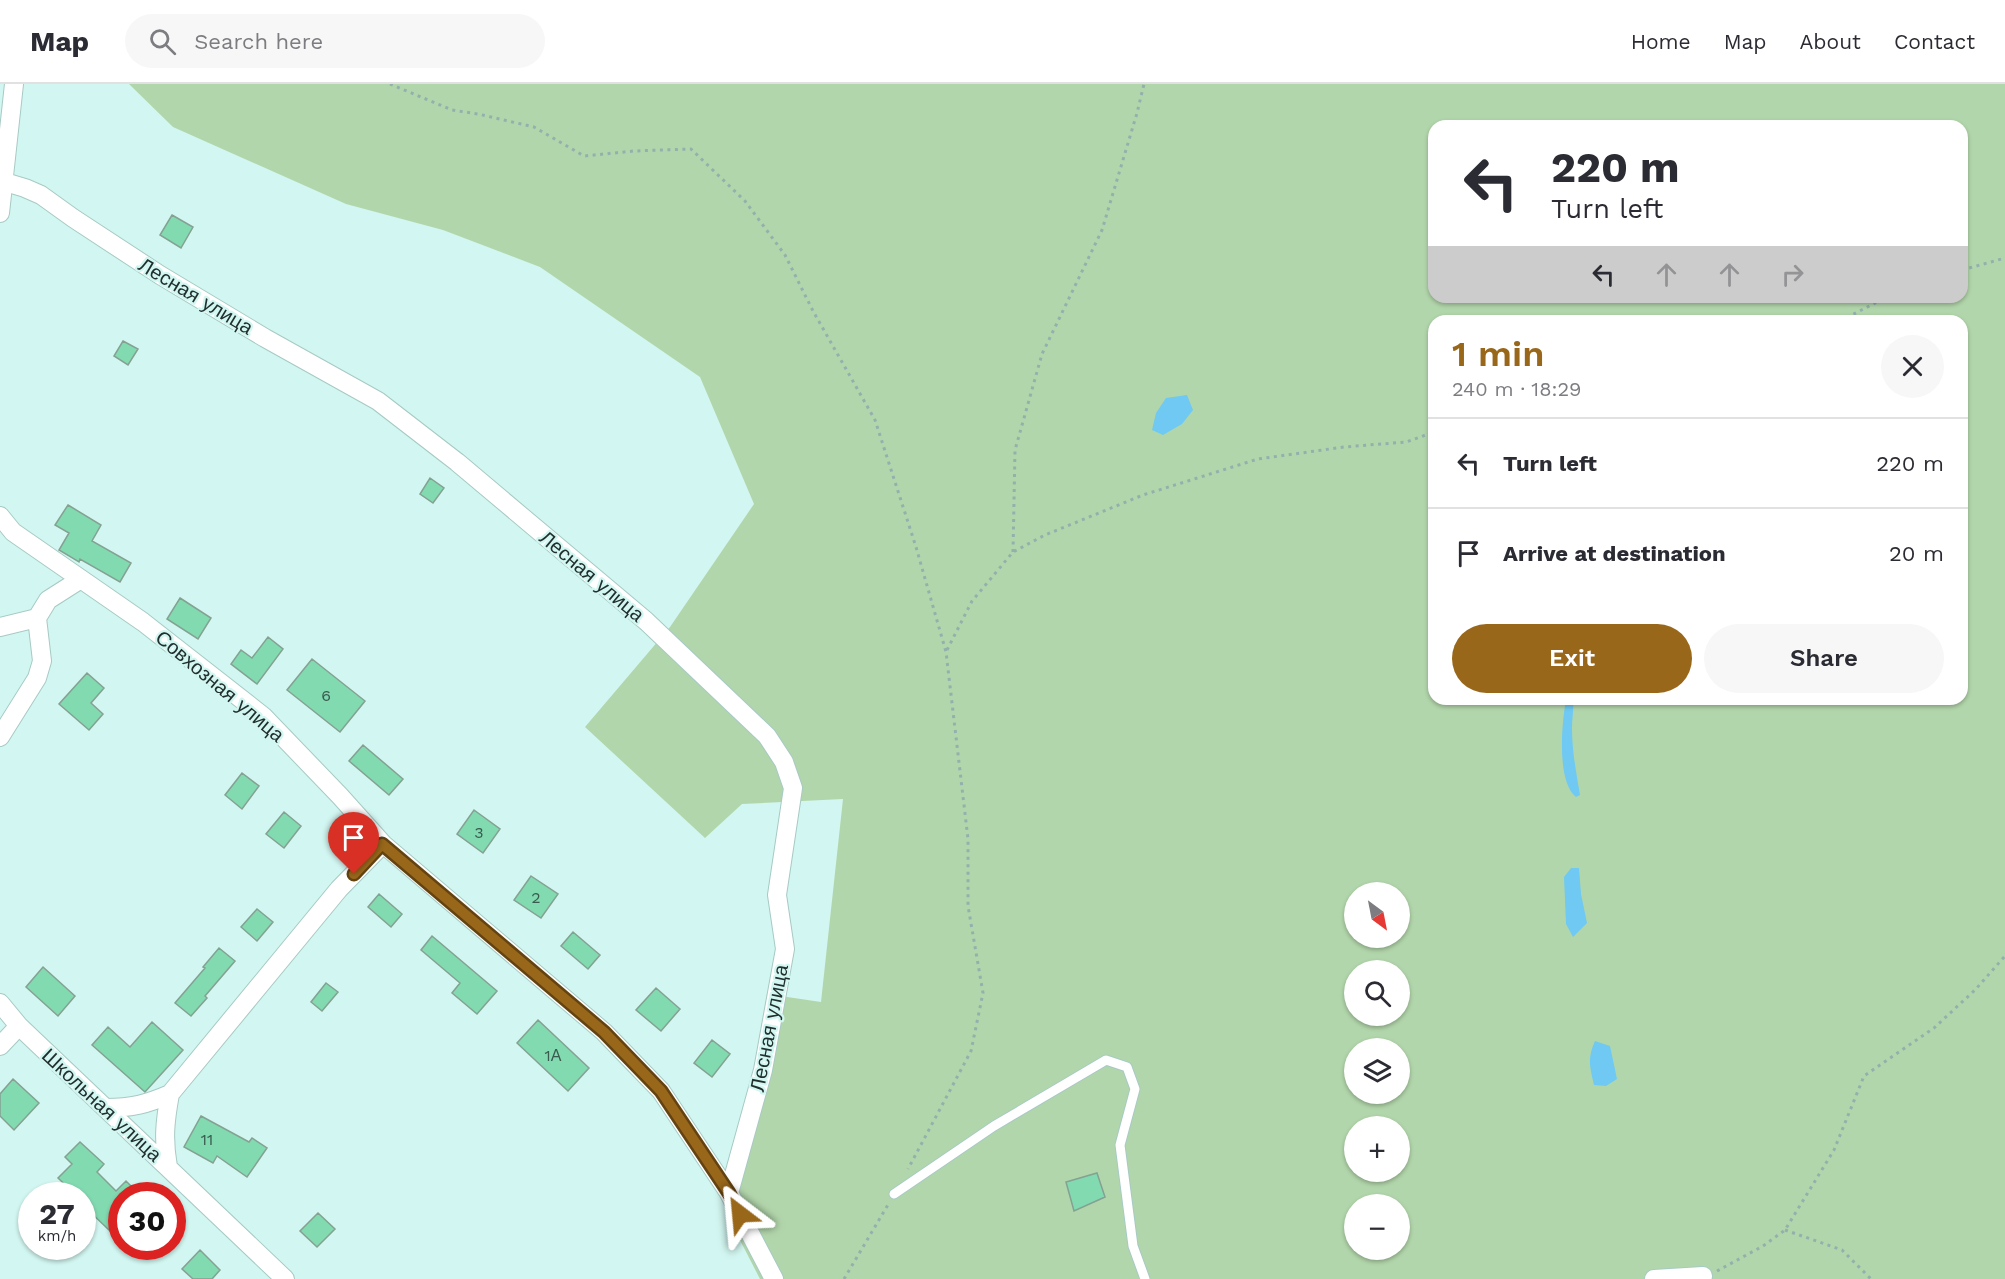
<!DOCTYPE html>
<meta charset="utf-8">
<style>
body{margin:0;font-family:"Work Sans",sans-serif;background:#f7f7f7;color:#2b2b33;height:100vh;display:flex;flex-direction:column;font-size:22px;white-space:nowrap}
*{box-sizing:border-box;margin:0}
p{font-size:20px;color:#7c7c81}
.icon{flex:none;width:33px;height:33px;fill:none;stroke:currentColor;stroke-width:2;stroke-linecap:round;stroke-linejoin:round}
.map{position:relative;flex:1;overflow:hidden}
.drawer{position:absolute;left:1428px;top:231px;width:540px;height:390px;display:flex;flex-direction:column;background:#fff;border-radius:18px;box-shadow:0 2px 4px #0004}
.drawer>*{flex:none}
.guide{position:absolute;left:1428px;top:36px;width:540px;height:183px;border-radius:18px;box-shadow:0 2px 4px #0004;background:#fff;color:#2b2b33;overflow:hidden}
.needle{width:39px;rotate:148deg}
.buttons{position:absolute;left:1344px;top:798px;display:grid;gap:12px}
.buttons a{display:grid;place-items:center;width:66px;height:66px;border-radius:50%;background:#fff;box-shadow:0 2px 4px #0004;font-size:30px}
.speed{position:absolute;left:18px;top:1098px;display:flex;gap:12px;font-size:30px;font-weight:700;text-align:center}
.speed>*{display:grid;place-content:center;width:78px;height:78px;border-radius:50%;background:#fff;box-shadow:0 2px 4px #0004;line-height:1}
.speed small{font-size:15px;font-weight:400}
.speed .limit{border:9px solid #d22;background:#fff;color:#111}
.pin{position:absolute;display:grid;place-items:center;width:51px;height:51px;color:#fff;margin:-62px -26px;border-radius:50% 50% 50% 0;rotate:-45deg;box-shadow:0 0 6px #0007}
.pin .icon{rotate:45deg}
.me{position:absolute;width:66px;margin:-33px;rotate:331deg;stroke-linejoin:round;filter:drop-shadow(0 0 4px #0008)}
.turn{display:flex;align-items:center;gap:21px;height:126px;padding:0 24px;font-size:27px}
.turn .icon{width:78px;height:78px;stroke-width:2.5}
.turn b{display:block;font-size:42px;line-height:51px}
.lanes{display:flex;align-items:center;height:57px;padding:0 24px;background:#0003;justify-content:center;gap:30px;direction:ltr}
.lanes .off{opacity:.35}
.round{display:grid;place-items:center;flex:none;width:63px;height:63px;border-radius:32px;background:#f7f7f7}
.head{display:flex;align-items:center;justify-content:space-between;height:102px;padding:0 24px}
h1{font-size:36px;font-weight:600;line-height:45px;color:#98671a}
.cta{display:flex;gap:12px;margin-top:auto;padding:12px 24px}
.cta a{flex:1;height:69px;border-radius:36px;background:#98671a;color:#fff;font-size:24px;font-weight:600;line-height:69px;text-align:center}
.cta a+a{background:#f7f7f7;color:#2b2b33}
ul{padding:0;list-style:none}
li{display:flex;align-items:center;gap:18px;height:90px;padding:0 24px;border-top:2px solid #e1e1e2}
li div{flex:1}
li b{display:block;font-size:22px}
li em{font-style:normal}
header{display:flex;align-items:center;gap:36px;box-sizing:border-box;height:84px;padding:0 30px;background:#fff;border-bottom:2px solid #e1e1e2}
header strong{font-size:28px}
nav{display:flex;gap:33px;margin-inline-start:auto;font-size:21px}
.search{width:420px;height:54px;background:#f7f7f7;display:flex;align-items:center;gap:15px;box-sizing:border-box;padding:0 21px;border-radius:33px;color:#7c7c81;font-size:22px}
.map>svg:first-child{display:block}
</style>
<header>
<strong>Map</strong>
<div class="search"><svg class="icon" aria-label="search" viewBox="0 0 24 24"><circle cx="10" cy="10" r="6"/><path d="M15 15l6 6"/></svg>Search here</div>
<nav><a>Home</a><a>Map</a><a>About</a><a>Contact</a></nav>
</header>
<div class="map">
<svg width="2005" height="1195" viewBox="0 0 2005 1195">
<rect width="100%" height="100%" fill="#d2f6f1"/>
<path fill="#b2d6ab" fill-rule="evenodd" d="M129,0H2005V1195H760L725,1127L733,1065L755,984L767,910L821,918L843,715L742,720L705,754L585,643L670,543L754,420L700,293L540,183L443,146L346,120L173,43ZM1434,42H1962V213H1434ZM1434,237H1962V615H1434ZM1354,808H1400V854H1354ZM1354,886H1400V932H1354ZM1354,964H1400V1010H1354ZM1354,1042H1400V1088H1354ZM1354,1120H1400V1166H1354Z"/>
<path fill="#6fc9f2" d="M1187,311L1193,326L1182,340L1163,351L1152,346L1156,329L1166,314Z
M1566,615H1573C1574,625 1572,634 1572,644C1572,666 1576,688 1580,711L1576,713C1556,697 1562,638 1566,615Z
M1571,784H1579L1581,810L1587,839L1573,853L1566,840L1564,793Z
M1595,957L1610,962L1617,995L1606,1002L1594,1001C1590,983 1587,975 1595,957Z"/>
<path fill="#82dab1" stroke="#84a192" stroke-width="1.5" d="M172,131L193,143L181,164L160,151Z
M123,257L138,265L128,281L114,272Z
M430,394L444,404L433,419L420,410Z
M68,421L101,441L92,457L131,479L120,498L80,475L79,478L59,466L69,449L55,441Z
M180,514L211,534L198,555L167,535Z
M268,553L283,565L257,600L231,580L241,566L252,574Z
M312,575L365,617L340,648L287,606Z
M87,589L104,604L91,619L103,630L89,646L59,620Z
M363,661L403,695L389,711L349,677Z
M242,689L259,702L242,725L225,711Z
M474,726L500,745L483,769L457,750Z
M284,728L301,742L284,764L266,750Z
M531,792L558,810L541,834L514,816Z
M379,810L402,830L391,843L368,823Z
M257,825L273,838L257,857L241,843Z
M573,848L600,871L588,885L561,862Z
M432,852L497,907L477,930L452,909L460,899L421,866Z
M219,864L235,877L205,912L207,914L191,932L175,919L205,884L203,883Z
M43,883L75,912L58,932L26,903Z
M326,899L338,908L322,927L311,918Z
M656,904L680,925L661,947L636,926Z
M538,936L589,984L568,1007L517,959Z
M152,938L183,966L145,1008L92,961L108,943L130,963Z
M712,956L730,970L712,993L694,979Z
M13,995L39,1019L14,1046L0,1032V1010Z
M201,1032L249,1058L252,1054L267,1064L247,1093L217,1072L213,1079L184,1063Z
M80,1058L104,1080L97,1088L116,1107L126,1097L141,1112H121L122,1135L110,1147L85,1123L87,1121L82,1117V1112H77L58,1094L72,1080L65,1073Z
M1097,1089L1105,1113L1074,1127L1066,1098Z
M318,1129L335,1145L317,1163L300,1147Z
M200,1166L220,1186L212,1195H193L182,1185Z"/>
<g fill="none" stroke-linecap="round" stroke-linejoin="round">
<g stroke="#a7cac4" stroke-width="11">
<path id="lane" d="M894,1110L994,1042L1106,976L1127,983L1135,1005L1120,1061L1133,1162L1145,1195"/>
</g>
<g stroke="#a7cac4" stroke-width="20">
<path id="street" d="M5,98L25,104L41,111L73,134L160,191L265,254L378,317L457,378L646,537L767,652L784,678L793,704L777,811L785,865L763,986L729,1109
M0,129L14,0
M0,432L13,448L143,538L263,632L340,712L383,760L604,948L661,1007L729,1109L774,1195
M0,543L37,534
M0,653L37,594L42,577L37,534L48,516L81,495
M0,919L19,942L285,1195
M0,962L19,942
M106,1024C132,1024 147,1020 170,1010
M168,1083C163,1055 165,1037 170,1010L339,805L383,760
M1654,1195L1703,1192"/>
</g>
<path stroke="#94b0ac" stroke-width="3" stroke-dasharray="3 4.5" stroke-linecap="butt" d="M390,0L452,26L478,30L534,43L584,72L634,67L691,65L745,117L785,171L813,227L875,336L916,463L946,568L968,755V822L983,909L971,967L908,1085
M1962,186L2005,174
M1840,237L1887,213
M1013,468L1015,366L1042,270L1102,146L1137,29L1144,0
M947,566L972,517L1013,468L1045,451L1143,411L1258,375L1344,363L1406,358L1434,348
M1785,1146L1842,1166L1871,1195
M1717,1187L1763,1162L1785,1146L1834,1066L1864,992L1934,944L1975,906L2005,872
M844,1195L889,1119"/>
<use href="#lane" stroke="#fff" stroke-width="9"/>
<use href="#street" stroke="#fff" stroke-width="18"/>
</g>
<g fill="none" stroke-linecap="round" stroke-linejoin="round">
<g stroke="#634311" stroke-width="15">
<path id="route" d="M354,790L382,760L604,948L661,1007L729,1109L740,1130"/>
</g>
<use href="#route" stroke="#98671a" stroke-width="10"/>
</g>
<g text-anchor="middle" stroke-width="4.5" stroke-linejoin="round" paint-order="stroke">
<g font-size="16" fill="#395a4e">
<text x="326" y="617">6</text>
<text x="479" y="754">3</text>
<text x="536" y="819">2</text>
<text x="553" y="977">1А</text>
<text x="207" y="1061">11</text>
</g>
<g font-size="20" fill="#212f2d" stroke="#d2f6f1">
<text transform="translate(196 212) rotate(31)" y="7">Лесная улица</text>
<text transform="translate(592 492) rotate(40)" y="7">Лесная улица</text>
<text transform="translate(220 602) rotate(40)" y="7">Совхозная улица</text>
<text transform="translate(769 944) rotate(-79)" y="7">Лесная улица</text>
<text transform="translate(102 1021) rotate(43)" y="7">Школьная улица</text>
</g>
</g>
</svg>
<div class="buttons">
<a><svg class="needle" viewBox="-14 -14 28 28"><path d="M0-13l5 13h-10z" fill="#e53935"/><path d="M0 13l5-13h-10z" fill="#7c7c81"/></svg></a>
<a><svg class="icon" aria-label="search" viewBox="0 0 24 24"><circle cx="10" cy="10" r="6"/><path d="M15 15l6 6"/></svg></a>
<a><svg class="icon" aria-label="layers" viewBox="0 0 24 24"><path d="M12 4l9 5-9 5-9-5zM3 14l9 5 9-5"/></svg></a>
<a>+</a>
<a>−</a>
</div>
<div class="speed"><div>27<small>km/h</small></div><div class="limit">30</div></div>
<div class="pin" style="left:354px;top:790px;background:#d93025"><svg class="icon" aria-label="arrive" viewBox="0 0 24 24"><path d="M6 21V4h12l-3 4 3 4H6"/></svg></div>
<svg class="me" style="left:740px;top:1130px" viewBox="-20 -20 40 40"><path d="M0-17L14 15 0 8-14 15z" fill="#98671a" stroke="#fff" stroke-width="4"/></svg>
<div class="guide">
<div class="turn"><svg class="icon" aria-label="left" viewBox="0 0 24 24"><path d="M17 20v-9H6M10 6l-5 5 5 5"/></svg><div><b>220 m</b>Turn left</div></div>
<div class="lanes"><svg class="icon" aria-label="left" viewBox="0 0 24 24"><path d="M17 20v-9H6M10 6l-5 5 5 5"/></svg><svg class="icon off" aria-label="ahead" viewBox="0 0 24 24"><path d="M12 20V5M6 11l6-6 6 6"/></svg><svg class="icon off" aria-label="ahead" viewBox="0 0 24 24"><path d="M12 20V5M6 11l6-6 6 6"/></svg><svg class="icon off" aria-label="right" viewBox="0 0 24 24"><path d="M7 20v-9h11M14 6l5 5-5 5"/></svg></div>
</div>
<section class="drawer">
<div class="head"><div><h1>1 min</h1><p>240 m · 18:29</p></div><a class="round"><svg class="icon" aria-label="close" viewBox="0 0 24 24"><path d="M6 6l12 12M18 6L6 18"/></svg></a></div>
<ul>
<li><svg class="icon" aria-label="left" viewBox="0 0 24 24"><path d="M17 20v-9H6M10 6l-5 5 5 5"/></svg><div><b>Turn left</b></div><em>220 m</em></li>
<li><svg class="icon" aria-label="arrive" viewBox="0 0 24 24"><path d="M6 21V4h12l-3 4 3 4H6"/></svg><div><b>Arrive at destination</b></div><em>20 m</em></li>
</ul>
<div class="cta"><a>Exit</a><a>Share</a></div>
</section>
</div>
